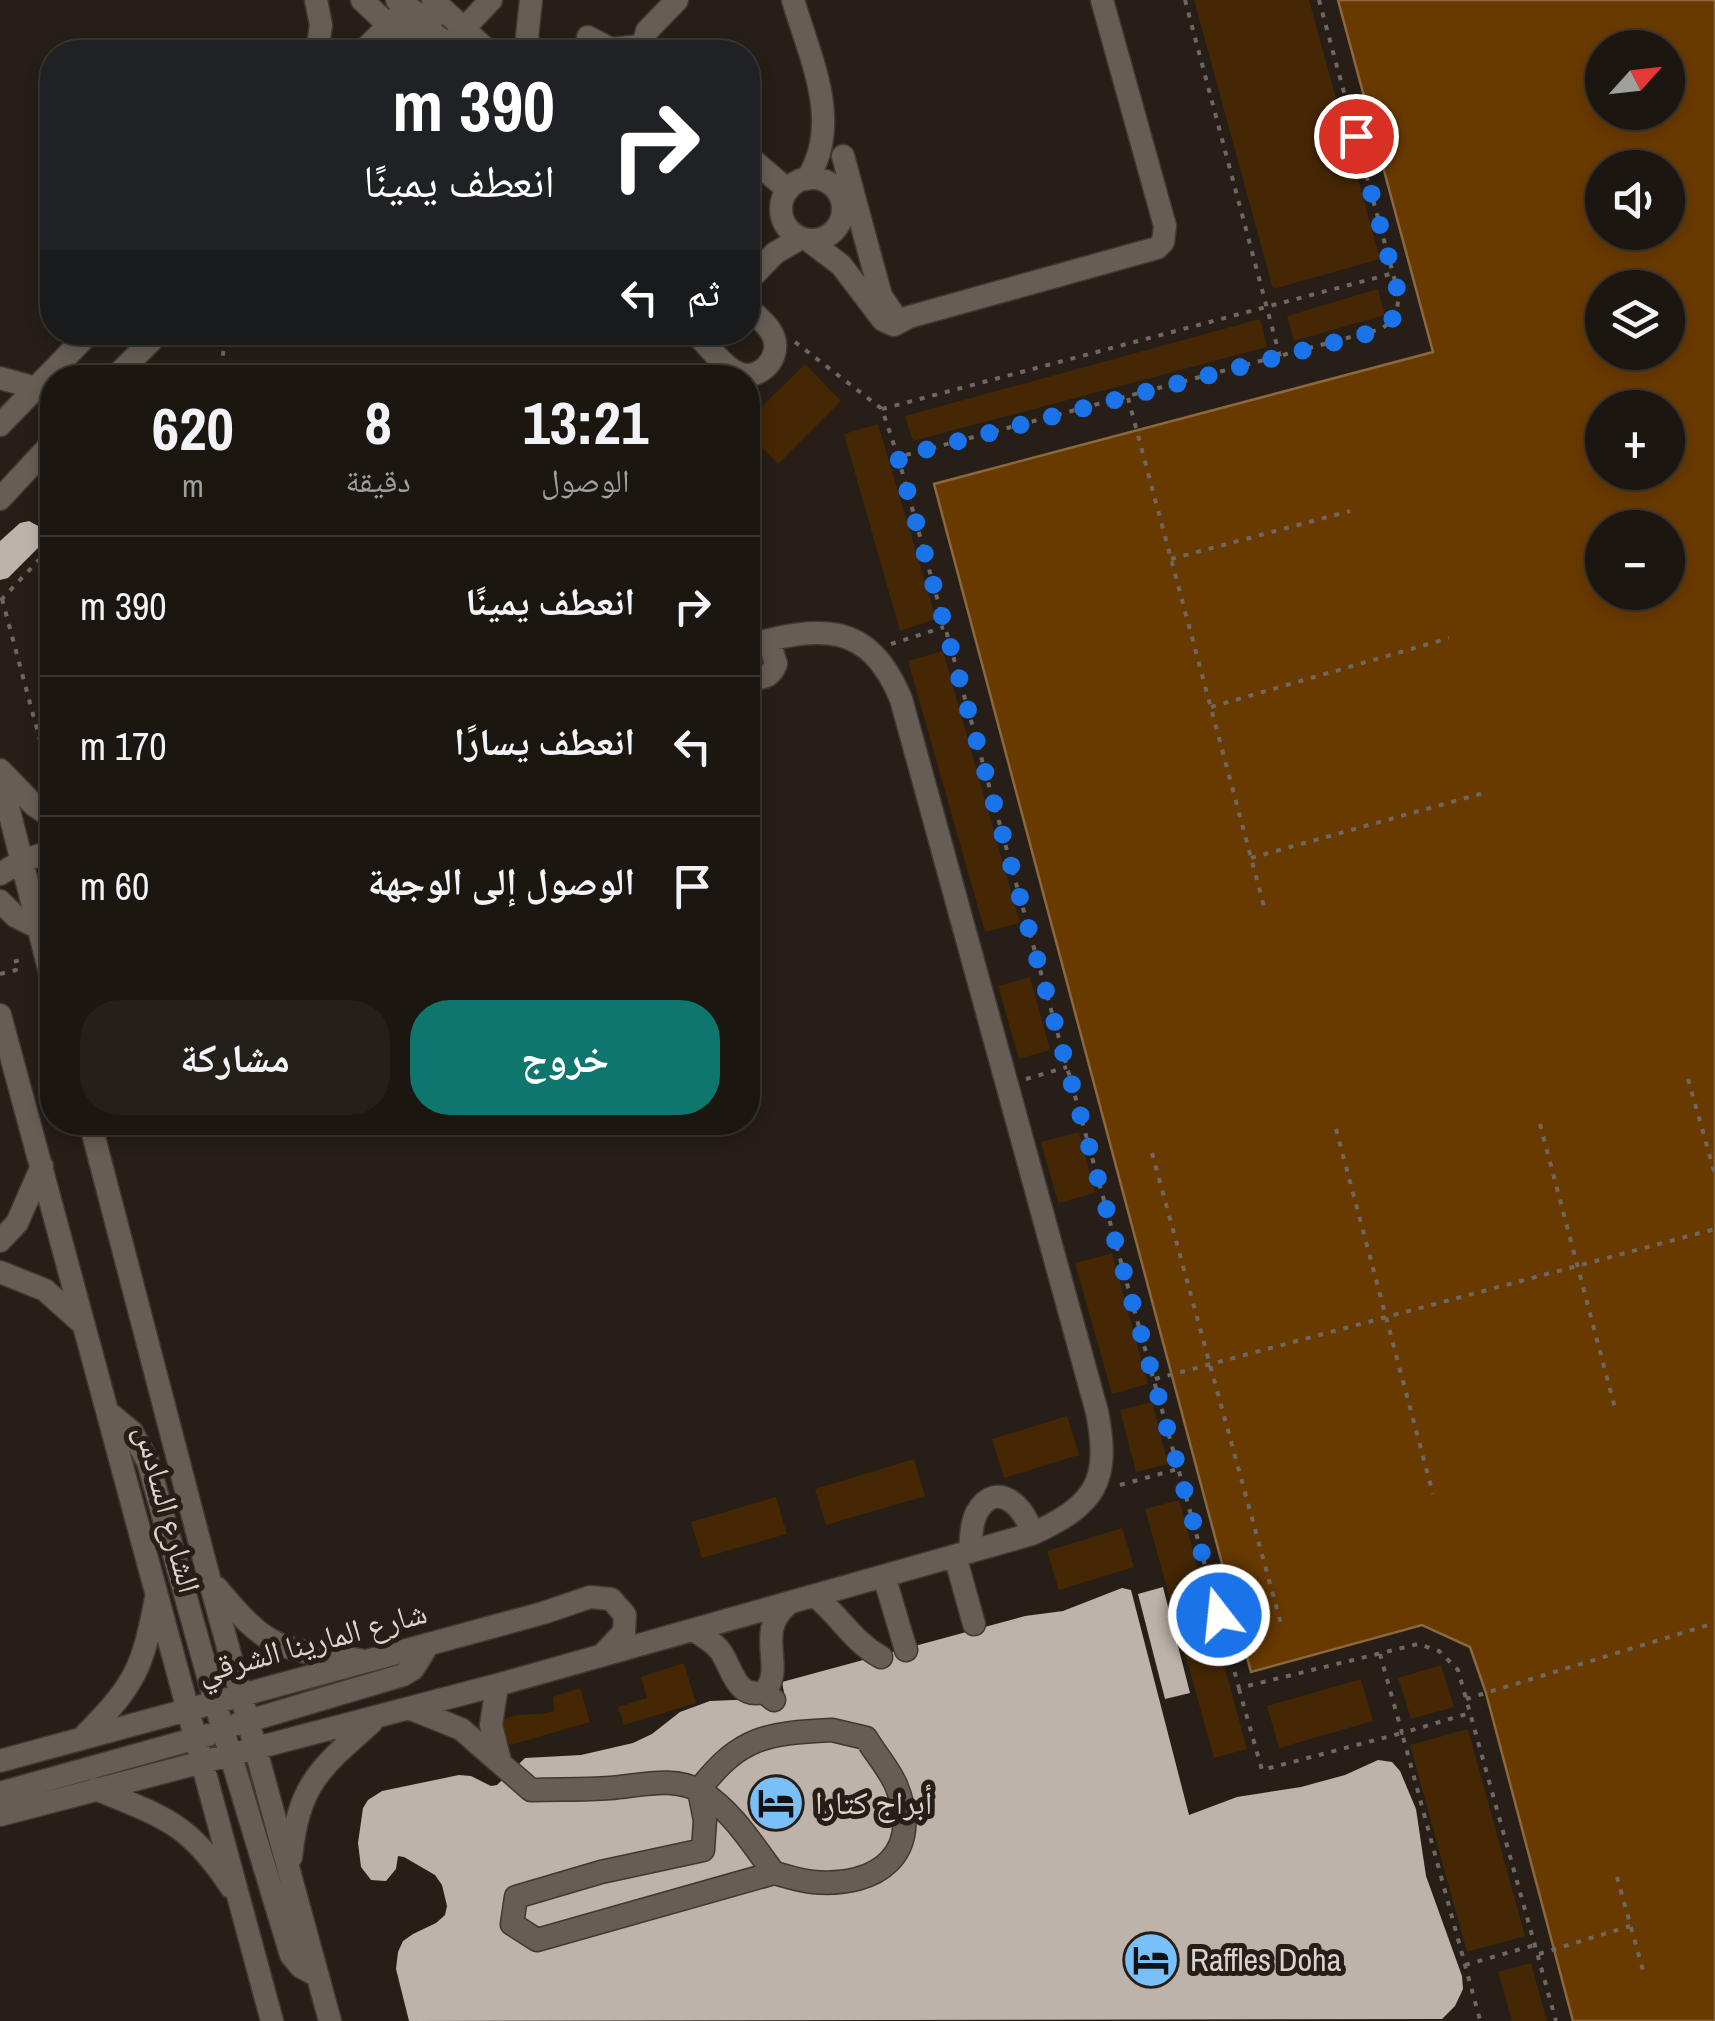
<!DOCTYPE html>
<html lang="ar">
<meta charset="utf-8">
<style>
body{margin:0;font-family:"Archivo Narrow","Noto Naskh Arabic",sans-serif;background:#251f1a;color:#f1f3f6;direction:rtl;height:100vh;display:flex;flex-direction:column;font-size:38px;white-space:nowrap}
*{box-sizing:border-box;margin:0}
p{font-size:32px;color:#a09f9f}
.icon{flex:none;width:55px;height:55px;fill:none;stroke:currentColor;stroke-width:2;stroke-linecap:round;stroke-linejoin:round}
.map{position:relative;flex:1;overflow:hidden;direction:ltr}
.side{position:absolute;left:40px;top:365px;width:720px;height:770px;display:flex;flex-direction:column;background:#1c1611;border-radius:40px;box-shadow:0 5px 15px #0003,0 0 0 2px #3a3531;direction:rtl}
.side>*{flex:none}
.hud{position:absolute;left:40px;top:40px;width:720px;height:305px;border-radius:40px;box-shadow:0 5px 15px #0003,0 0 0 2px #3a3531;direction:rtl;background:#202124;color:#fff;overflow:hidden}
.needle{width:65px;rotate:63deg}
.buttons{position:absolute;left:1585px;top:30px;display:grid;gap:20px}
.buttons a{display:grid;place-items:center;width:100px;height:100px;border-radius:50%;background:#1c1611;box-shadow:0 5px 15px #0003,0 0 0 2px #3a3531;font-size:50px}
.pin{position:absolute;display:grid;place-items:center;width:85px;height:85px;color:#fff;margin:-42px;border:5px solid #fff;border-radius:50%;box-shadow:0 2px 10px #0007}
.me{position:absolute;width:110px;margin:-55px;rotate:344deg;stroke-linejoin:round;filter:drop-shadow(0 0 8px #0008)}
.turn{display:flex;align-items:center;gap:35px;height:210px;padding:0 40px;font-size:45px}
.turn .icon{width:130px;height:130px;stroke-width:2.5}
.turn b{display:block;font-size:70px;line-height:85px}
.then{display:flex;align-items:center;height:95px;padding:0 40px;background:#0003;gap:20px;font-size:38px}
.eta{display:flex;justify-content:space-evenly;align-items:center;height:170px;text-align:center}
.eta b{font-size:60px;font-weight:800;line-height:70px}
.cta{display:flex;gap:20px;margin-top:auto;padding:20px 40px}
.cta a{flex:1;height:115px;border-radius:40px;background:#0f766e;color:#fff;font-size:40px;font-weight:800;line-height:115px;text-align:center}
.cta a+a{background:#251f1a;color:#f1f3f6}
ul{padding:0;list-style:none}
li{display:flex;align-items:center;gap:30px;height:140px;padding:0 40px;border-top:2px solid #3a3531}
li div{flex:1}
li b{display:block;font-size:38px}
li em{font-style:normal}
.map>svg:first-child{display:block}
</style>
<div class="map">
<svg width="1715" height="2021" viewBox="0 0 1715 2021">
<rect width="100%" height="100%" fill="#261e17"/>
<path fill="#452703" d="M1194,0H1309L1380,259L1273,289Z
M1378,289L1385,315L1294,341L1287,316Z
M1260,319L1267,347L913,441L905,416Z
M805,364L841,401L778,464L748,433V406L755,413Z
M878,424L936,619L900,631L844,434Z
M943,651L1020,923L985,932L908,661Z
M1030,977L1050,1050L1019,1059L998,986Z
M1079,1132L1095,1193L1058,1203L1041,1142Z
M1112,1253L1148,1384L1112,1394L1075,1263Z
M1152,1402L1168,1464L1136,1472L1120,1410Z
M1067,1416L1079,1455L1004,1478L992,1439Z
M914,1459L925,1496L826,1525L815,1489Z
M776,1497L787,1534L702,1558L691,1522Z
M1179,1500L1247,1749L1214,1758L1145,1509Z
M1122,1528L1134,1567L1059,1590L1047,1551Z
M684,1663L696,1703L624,1725L618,1707L647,1698L641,1677Z
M1441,1665L1454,1707L1411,1719L1398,1678Z
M1361,1679L1373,1721L1279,1748L1267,1706Z
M580,1688L590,1722L510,1745L504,1735L503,1720C518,1711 537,1717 554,1711L553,1697Z
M1468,1729L1525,1936L1467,1952L1410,1745Z
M1531,1963L1547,2021H1512L1498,1972Z"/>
<path fill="#693a00" stroke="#8b683e" stroke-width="2.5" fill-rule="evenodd" d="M1338,0H1715V2021H1573L1486,1693L1470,1647L1422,1625L1251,1672L934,484L1433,352ZM1602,48H1668V112H1602ZM1602,168H1668V232H1602ZM1602,288H1668V352H1602ZM1602,408H1668V472H1602ZM1602,528H1668V592H1602Z"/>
<path fill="#bdb3aa" d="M29,521L40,527L42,539L39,547L8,578L0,580V541L20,523Z
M1163,1587L1190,1693L1165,1699L1138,1594Z
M1122,1588L1131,1590L1189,1815L1237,1797L1301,1787L1345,1775L1378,1760L1392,1762L1400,1771L1416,1809L1426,1876L1462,1976L1463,1989L1455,2006L1442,2019L409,2021L396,1969L398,1952L403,1941L413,1934L436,1923L445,1915L447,1906L442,1885L435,1875L404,1857L398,1856L396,1869L386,1881L371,1880L361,1867L358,1843L363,1808L368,1800L382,1791L459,1775L471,1776L491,1786L497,1785L525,1758L581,1755L633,1743L652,1734L680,1712L710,1701L785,1698L782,1682L1025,1616L1063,1611Z"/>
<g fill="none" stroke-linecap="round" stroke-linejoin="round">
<g stroke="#3f3935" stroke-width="25">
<path id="minor" d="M316,0L321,25L317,52
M362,0L417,52
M397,0L431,23
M433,0L489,52
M793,0C810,58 843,123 807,179
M388,26C419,19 435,34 457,52
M588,37L611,49L641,46
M454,39L491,0
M362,52L398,16
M531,52L527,37L531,0
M641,52L647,31L677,0
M748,156L788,190
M843,156L881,296L892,312
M781 209a31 31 0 1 1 62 0a31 31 0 1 1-62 0Z
M808,240L841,265L883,320L894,325L909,317L1157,248L1163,242L1165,226L1102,0
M748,281L775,253L801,238
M695,332C707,345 721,364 736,372C757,383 781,360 774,338C770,326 757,316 748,308
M0,378L36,388
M114,378L160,332
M0,425L90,332
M0,499L52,443
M748,676C761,680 770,678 776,664L771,647L760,642
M0,770L34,805L52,817
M0,775L52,981
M0,874L22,861L52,851
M0,901L15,916L39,928
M0,1015L272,2021
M90,1122L209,1578L330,2021
M0,1241L17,1223L42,1166
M0,1272L45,1290L84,1325
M109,1413L132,1432L148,1462L223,1730L291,1955L301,1967L318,1976
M970,1552C971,1539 971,1523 977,1512C997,1478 1026,1508 1032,1534
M955,1556L974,1624
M884,1576L906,1650
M217,1588C270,1652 279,1648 359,1660
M815,1596C840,1616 853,1642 881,1657
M695,1631C704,1637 715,1643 721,1652C733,1670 736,1699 764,1692L774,1700
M497,1685L491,1725L500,1761
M764,1692C787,1666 753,1634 788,1604
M411,1709L461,1729L531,1790C557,1789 584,1790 610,1788C639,1786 674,1775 702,1792C733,1812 752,1844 774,1873
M238,1724L403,1675L413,1669L428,1645
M832,1730L866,1738C875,1753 889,1769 896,1785C924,1853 878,1888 813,1882C800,1881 787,1876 774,1873L537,1940L512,1924L516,1897L601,1872L703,1850L705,1820L699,1790C740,1736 768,1733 832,1730Z
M86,1734C136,1684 143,1666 156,1598
M0,1761L543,1613L590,1597L611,1599L625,1615L624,1632L604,1653
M96,1789C165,1818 188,1822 231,1887
M0,1793L208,1735
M0,1815L497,1685L1032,1534C1095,1505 1111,1482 1097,1412L901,699C868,620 821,626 748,645
M291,1857C299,1784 319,1769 371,1723"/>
</g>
<path stroke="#6f6862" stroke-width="4" stroke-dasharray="5 8" stroke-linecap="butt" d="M1185,0L1280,357
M1319,0L1398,292C1399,309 1395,320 1381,329L898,457L1239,1688L1418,1644L1439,1651L1458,1670L1556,2021
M795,342L882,409L898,457
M212,378L221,369L226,332
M1128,398L1265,910
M882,409L1394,273
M1171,559L1350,511
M2,599L52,785
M1,600L52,546
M891,644L944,627
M1211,707L1449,638
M1251,858L1487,792
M0,974L16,970L13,962L24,959
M1026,1079L1067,1067
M1688,1079L1715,1174
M1540,1124L1616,1412
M1336,1129L1433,1494
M1152,1153L1281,1624
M1155,1379L1715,1229
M1120,1485L1178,1469
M1380,1654L1402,1733L1470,1713
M1239,1689L1262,1770L1402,1733L1480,2020L1476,2021
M1466,1699L1715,1623
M1617,1877L1644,1974
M1539,1954L1630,1926
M1465,1965L1535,1945"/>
<use href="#minor" stroke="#665d54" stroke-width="22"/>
</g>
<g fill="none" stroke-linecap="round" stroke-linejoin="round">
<path stroke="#1a73e8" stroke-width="18" stroke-dasharray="0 32.4" d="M1219,1615L898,457L1381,330C1395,320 1399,309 1398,292L1356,136"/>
</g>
<defs>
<g id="hotel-disc" transform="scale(2.875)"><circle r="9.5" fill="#79bff8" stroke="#261e17"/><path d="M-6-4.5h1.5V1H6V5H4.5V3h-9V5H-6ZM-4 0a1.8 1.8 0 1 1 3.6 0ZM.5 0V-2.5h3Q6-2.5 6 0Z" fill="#111"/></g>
</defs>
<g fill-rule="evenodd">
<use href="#hotel-disc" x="776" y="1803"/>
<use href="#hotel-disc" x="1151" y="1960"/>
</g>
<g text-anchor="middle" stroke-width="10" stroke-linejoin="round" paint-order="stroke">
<g font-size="32" fill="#d9d4cf" stroke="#261e17">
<text transform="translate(168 1509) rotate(75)" y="11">الشارع السادس</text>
<text transform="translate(312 1642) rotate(-15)" y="11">شارع المارينا الشرقي</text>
</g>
<g font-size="32" fill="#d9d4cf" stroke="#261e17" text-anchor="start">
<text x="815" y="1814">أبراج كتارا</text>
<text x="1190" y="1971">Raffles Doha</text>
</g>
</g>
</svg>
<div class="buttons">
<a><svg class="needle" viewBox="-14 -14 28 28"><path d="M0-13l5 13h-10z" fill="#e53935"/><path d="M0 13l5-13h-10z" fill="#a09f9f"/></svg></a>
<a><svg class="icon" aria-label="sound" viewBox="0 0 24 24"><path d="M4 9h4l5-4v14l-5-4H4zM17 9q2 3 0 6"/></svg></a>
<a><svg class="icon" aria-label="layers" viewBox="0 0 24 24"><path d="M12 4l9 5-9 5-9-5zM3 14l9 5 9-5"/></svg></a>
<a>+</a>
<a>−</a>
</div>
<div class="pin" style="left:1356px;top:136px;background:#d93025"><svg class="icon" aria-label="arrive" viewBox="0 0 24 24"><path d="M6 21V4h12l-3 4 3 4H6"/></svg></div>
<svg class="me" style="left:1219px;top:1615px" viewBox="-20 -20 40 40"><circle r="17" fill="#1a73e8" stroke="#fff" stroke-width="3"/><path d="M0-11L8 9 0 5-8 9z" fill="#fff"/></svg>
<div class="hud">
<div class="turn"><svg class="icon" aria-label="right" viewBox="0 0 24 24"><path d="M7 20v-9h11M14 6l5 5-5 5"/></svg><div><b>390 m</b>انعطف يمينًا</div></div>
<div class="then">ثم<svg class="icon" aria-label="left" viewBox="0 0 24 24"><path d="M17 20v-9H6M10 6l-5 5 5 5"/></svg></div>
</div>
<section class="side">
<div class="eta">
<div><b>13:21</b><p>الوصول</p></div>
<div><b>8</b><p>دقيقة</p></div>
<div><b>620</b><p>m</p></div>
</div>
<ul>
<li><svg class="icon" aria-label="right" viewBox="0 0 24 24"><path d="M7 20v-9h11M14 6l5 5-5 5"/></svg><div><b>انعطف يمينًا</b></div><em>390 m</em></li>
<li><svg class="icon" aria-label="left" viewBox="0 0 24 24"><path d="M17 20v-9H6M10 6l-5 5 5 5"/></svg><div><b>انعطف يسارًا</b></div><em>170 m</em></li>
<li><svg class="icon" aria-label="arrive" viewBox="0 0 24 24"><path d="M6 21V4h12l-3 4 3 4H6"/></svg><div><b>الوصول إلى الوجهة</b></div><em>60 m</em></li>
</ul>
<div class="cta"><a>خروج</a><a>مشاركة</a></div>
</section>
</div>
